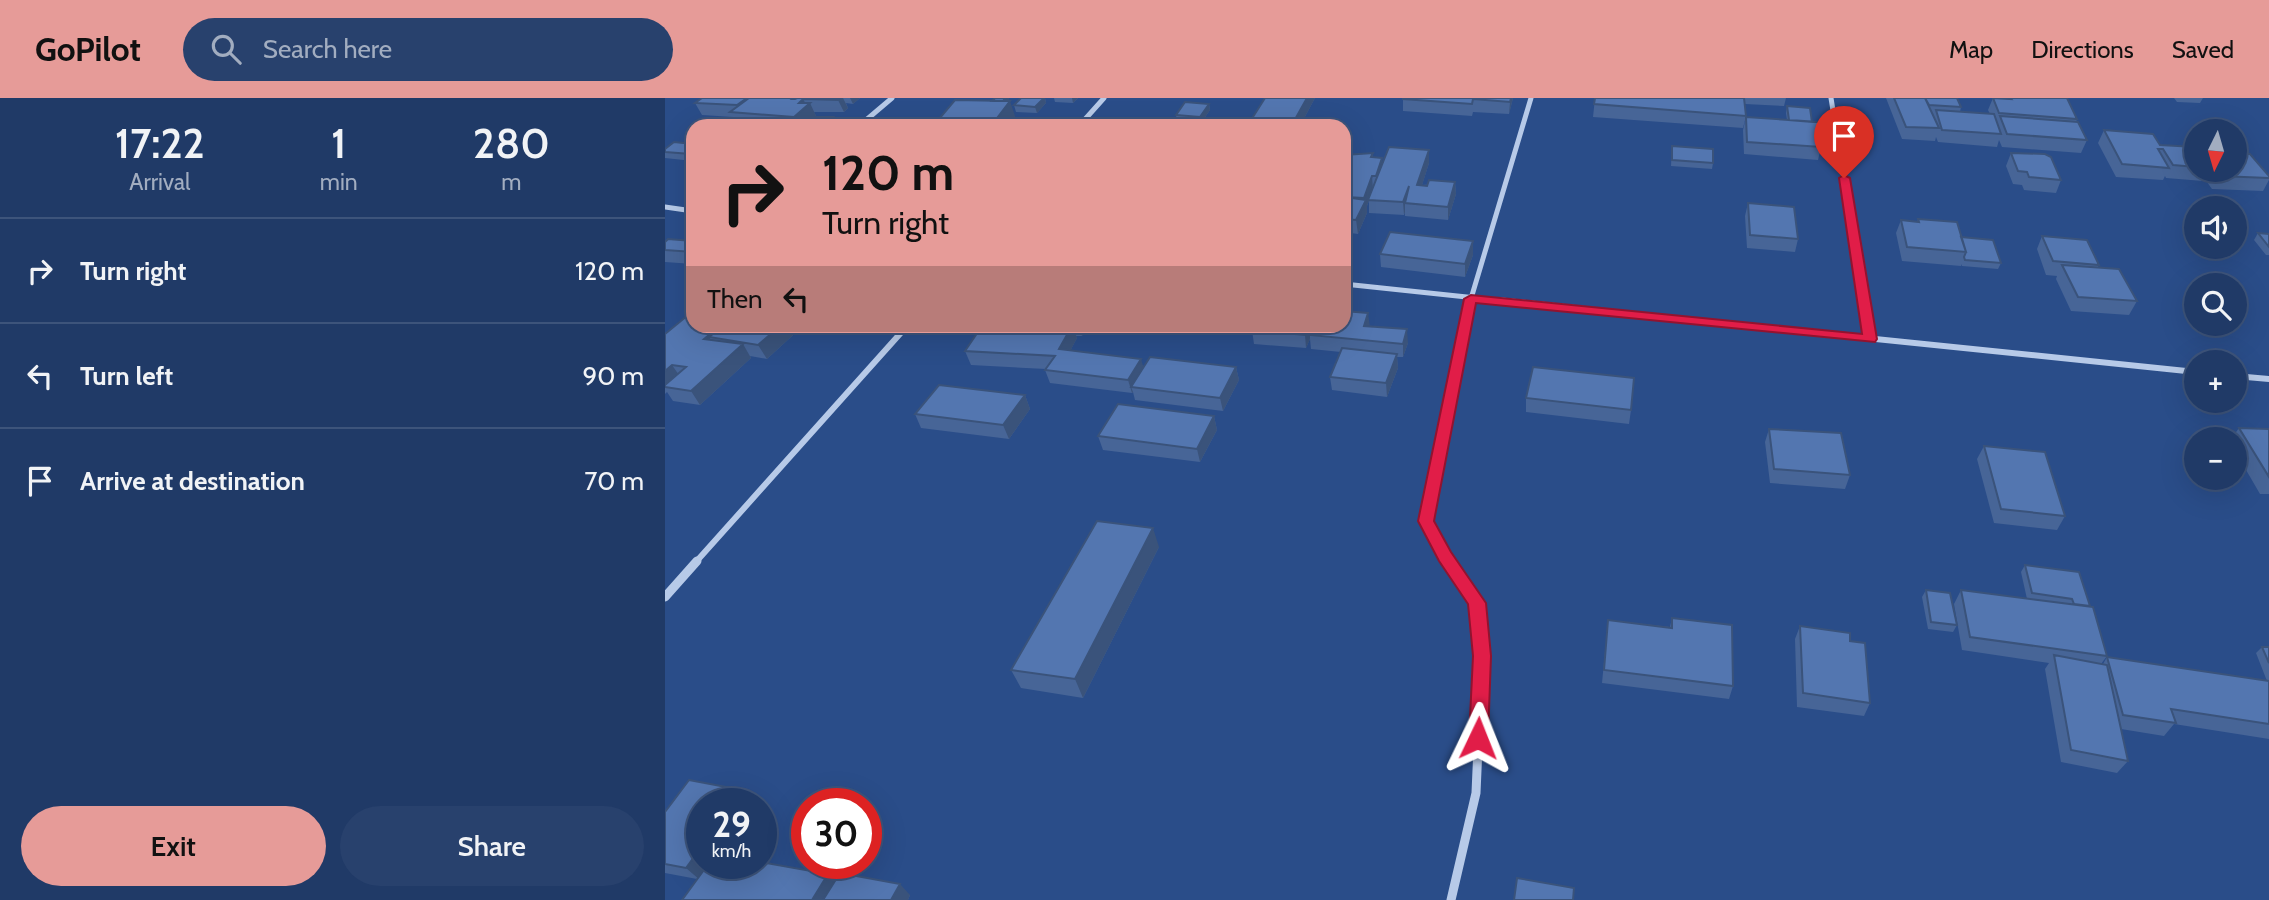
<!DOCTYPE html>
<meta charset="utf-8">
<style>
body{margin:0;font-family:Cabin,sans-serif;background:#28416d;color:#f1f3f6;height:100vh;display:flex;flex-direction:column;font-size:26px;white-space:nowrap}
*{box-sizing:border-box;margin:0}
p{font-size:23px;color:#a2adc0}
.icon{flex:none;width:38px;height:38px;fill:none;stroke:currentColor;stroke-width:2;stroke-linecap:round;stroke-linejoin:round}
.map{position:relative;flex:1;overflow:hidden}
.details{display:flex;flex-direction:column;background:#203a67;width:665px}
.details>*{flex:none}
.banner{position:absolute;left:21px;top:21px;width:665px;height:214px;border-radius:21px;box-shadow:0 7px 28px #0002,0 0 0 2px #3d547b;background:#e69b98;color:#111;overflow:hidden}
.needle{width:46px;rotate:185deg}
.tools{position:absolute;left:1519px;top:21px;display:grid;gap:14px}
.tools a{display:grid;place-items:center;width:63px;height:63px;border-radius:50%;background:#203a67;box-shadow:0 7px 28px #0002,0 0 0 2px #3d547b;font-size:35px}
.speed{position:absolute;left:21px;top:690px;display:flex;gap:14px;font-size:35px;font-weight:700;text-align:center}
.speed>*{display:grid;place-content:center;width:91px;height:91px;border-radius:50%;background:#203a67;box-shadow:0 7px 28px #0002,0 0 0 2px #3d547b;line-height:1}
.speed small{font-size:18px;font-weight:400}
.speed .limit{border:10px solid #d22;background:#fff;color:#111}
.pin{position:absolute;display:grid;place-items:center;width:60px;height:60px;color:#fff;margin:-72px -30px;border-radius:50% 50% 50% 0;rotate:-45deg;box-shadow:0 0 7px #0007}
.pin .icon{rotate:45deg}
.me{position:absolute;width:77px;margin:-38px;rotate:2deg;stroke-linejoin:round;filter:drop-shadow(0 0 5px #0008)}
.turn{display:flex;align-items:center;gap:24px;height:147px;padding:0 21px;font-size:32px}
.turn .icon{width:91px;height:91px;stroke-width:2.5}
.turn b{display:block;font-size:49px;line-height:60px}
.then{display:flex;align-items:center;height:66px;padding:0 21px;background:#0003;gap:14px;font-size:26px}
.eta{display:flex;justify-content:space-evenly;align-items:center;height:119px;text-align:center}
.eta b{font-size:42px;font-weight:600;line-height:49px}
.cta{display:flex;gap:14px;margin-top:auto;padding:14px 21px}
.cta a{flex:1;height:80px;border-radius:42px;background:#e69b98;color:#111;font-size:28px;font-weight:600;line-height:80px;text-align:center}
.cta a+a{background:#28416d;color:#f1f3f6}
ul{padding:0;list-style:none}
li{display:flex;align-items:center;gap:21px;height:105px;padding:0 21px;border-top:2px solid #3d547b}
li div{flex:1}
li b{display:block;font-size:26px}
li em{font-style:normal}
header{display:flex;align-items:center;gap:42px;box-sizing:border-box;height:98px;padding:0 35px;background:#e69b98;color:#111}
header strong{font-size:33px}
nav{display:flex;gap:38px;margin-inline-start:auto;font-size:24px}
.search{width:490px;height:63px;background:#28416d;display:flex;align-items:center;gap:18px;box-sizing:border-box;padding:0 24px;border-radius:38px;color:#a2adc0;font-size:26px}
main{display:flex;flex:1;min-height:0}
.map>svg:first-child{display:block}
</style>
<header>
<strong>GoPilot</strong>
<div class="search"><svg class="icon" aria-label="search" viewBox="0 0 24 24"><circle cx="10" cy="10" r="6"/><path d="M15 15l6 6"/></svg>Search here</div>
<nav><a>Map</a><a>Directions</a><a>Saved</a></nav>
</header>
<main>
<section class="details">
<div class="eta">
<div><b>17:22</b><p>Arrival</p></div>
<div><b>1</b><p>min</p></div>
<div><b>280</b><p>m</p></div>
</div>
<ul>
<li><svg class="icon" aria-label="right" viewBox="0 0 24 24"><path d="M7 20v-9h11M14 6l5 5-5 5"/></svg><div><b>Turn right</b></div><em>120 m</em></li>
<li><svg class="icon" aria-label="left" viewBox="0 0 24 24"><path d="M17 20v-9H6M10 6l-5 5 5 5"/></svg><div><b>Turn left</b></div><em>90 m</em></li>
<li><svg class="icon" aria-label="arrive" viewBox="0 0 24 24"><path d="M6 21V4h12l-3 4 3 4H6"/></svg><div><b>Arrive at destination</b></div><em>70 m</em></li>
</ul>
<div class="cta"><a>Exit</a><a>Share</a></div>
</section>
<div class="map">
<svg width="1604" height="802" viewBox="0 0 1604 802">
<rect width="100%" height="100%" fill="#2a4d89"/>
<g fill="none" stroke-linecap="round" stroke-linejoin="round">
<path stroke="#b7cae8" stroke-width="5" d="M1166,0L1199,204
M194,28L227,0
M414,28L439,0
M0,109L28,113
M679,186L849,204
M805,204L866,0"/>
<path stroke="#b7cae8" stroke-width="6" d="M832,202L1531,274
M1199,202L1205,241
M1570,278L1604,281
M30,465L242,228
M785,465L761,423L806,202"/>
<path stroke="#b7cae8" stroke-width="9" d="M784,463L812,505L817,558L811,695L786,802
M0,499L32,463"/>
</g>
<path fill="#476597" d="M37,0H195L188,6L181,5L183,10L179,14H149L151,18L138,28H94L72,26L68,19L37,17L30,5Z
M356,0H380L381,5L372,15L351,14L349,7Z
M389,0H413L408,5L390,4Z
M600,0H650L635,28H587L586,22Z
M738,0H848L844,16L808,14L807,18L738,13Z
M930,0H1121L1119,8L1080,6L1081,18L1078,30L928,19Z
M1221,0H1292L1296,9L1295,14L1325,16L1323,12L1328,0H1402L1412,21L1411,24L1422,42L1416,55L1337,49L1334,42L1332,49L1273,44L1271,39L1270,43L1237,41Z
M1509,0H1538L1535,5L1512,4Z
M544,6L545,12L536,25L512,23L511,17Z
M1122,8L1147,24L1156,49L1153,62L1079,56L1078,32L1081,19L1122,22L1121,15Z
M1439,32L1495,47L1531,49V72H1570L1604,78V82L1598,93L1547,91L1539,80L1538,83L1501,80L1500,78L1498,82L1451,79L1433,45Z
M28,46V63L0,60V51Z
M1007,48L1048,65L1047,71L1006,68Z
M764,52V65L757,87L790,84L791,96L783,122L740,118V114L739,117L704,115V103L702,108V115L693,136L679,134V57L708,55V59L717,60V67Z
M1346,55L1396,82L1391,95L1359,92L1357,87L1348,86L1341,68Z
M1083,105L1133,141L1130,154L1082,150L1080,118Z
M1253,121L1296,139L1336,165L1333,171L1297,168L1296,166V168L1237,163L1231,135L1236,122L1252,124Z
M1593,135L1604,136V157H1601L1589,142Z
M1377,138L1434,167L1433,169L1472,203L1464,217L1406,213L1391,181L1392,178L1381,177L1372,151Z
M28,143V166L0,164V144Z
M715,156L808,157L800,179L716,169Z
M28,228H138L102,261L85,258L86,260L35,307L8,303L2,294L0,296V236Z
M309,228H423L417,238H411L412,240L405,253L478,269H571L574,282L558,313L470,302L468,294L467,295L385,285L380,272L381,271L306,267L300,253L314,232H311Z
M704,228L743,245L738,259H732L733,270L722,299L667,292L665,279L676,254L646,251L645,241L641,250L589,246L587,232Z
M360,297L365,311L344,341L256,330L250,316Z
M861,300L966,312L964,326L861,314Z
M549,318L552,332L535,364L438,352L433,338Z
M1574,330L1604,331V396H1595L1570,353V341H1566Z
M1104,331L1185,377L1180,391L1105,385L1100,344Z
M1319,348L1400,418L1392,432L1329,425L1312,361Z
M494,449L418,600L356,590L346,572Z
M1360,467L1425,508L1442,558L1436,566H1438L1442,559L1602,583L1591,555L1597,549H1604V641L1509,626L1499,638L1456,631L1463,663L1452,675L1396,664L1380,571L1384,565L1297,552L1289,506L1296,492L1362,501L1356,474Z
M1261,492L1292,527L1288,534L1263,531L1257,499Z
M1007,520L1068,588L1064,601L937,585L943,522L1005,529Z
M1135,528L1185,543L1205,605L1199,618L1132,609L1130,541Z
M90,704L37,765L163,776L170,783L245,797L243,802H17L32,781L0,775V714Z"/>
<path fill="#3a537b" d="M128,0H149L138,1L142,8L145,5L151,18L138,28H133L129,19L133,13Z
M169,0H178L183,10L179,14L173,2Z
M185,0H195L188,6Z
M341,0H344L351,21L346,28H326L335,5Z
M379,0H380L381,5L372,15L370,9Z
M407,0H413L408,5Z
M642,0H650L635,28H628V25Z
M846,0H848L844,16L845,4Z
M544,6L545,12L536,25L535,19Z
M168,19L171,26L169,28H159Z
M764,52V65L753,100L752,87Z
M717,60L718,73L712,91L711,78Z
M707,78L708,91L702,108V115L693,136L691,122L699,106V100Z
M790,84L791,96L783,122V109Z
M744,88L740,105V114L739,117L738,104Z
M808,143V157L800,179V166Z
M703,215L705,229L699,228Z
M55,228H79L44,239L52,251L39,241Z
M115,228H138L102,261L93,247Z
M408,228L412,240L399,265L394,251Z
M414,228H423L417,238Z
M643,228H651L645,237V241L641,250L640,237Z
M742,231L743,245L738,259V246Z
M78,246L86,260L35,307L26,293Z
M732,256L733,270L722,299L721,285Z
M476,261L480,274L466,289L468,294L467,295L463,282Z
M7,267L16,280L0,289V273Z
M571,269L574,282L558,313L555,300Z
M360,297L365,311L344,341L338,327Z
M549,318L552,332L535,364L532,351Z
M488,430L494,449L418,600L410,581Z
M77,692L90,704L89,705H68Z
M37,748V765H47L35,782L21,770Z
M163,776L175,788L166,802H147Z
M235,786L245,797L243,802H226Z"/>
<path fill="#5376b0" stroke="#3a537b" stroke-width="2" d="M37,0H82L72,7L30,5Z
M84,0H128L127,1H130L132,0H175L173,2L138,1L134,5H145L129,19L65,14Z
M330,0H341L338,3H327Z
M356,0H379L370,9L349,7Z
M600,0H642L628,25L586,22Z
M738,0H846L845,4L808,1L807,6L738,1Z
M930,0H1079L1081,18L929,6Z
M1229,0H1260L1274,30L1241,29Z
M1260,0H1292L1296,9L1264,7Z
M1328,0L1346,1L1345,0H1402L1412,21L1334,15Z
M290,2L345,3L326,28H268Z
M520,4L544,6L535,19L511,17Z
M1122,8L1145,10L1147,24L1124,22Z
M1271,12L1329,16L1336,36L1277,32Z
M1335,18L1413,24L1422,42L1342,36Z
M151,19H168L159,27L142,26Z
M1081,19L1153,24L1156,49L1082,44Z
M1439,32L1488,36L1495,47L1531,49V69L1508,67L1498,51H1493L1504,70L1457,66Z
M9,44L28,46V55L26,56L0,54V51Z
M1007,48L1048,51V65L1007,62Z
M724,49L764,52L752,87L762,88L764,82L790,84L783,109L740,105L744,88L738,104L703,102Z
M708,55L706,59L717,60L711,78H707L699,100L680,99L701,102L691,122L679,121V57Z
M1346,55L1380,56L1386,59L1396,82L1364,79L1362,74L1353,73Z
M1570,56H1585L1604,78V80L1554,78L1549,72H1570Z
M1083,105L1129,109L1133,141L1085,137Z
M1253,121L1292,124L1301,154L1242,149L1236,122L1254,124Z
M725,134L808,143L800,166L715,156Z
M1593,135L1604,136V149Z
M1377,138L1422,142L1434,167L1388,163Z
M1296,139L1328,142L1336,165L1300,162L1299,159L1301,154Z
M3,141L28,143V154L0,152V144Z
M1397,167L1454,171L1472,203L1413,199Z
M28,213V228H55L39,241L78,246L26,293L0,289V287L21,269L7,267L0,273V236Z
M679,213L703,215L699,228L742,231L738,246L645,237L649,228H679Z
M58,228H115L93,247L44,239Z
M317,228H407L394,251L476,261L463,282L380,272L390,258L300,253Z
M589,228H643L640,237L587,232Z
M677,250L732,256L721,285L665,279Z
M485,259L571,269L555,300L466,289Z
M868,269L969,280L966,312L861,300Z
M274,287L360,297L338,327L250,316Z
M453,306L549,318L532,351L433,338Z
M1574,330L1604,331V379Z
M1104,331L1176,335L1185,377L1109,371Z
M1319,348L1380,354L1400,418L1336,411Z
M432,423L488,430L410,581L346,572Z
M1360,467L1414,474L1425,508L1409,506L1407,501L1367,495Z
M1261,492L1285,495L1292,527L1266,524Z
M1296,492L1428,509L1442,558L1305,539Z
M1007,520L1067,527L1068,588L939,572L943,522L1007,530Z
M1135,528L1185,535V543L1200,545L1205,605L1138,595Z
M1597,549H1604V565Z
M1389,557L1442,567L1463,663L1406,652Z
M1442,559L1604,583V626L1506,611L1511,625L1458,617Z
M24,682L77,692L68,705H37V748L21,770L0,766V714Z
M96,764L163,776L147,802H17L44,765Z
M175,775L235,786L226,802H158Z
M852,780L909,790L908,802H849Z"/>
<path fill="#e11d48" stroke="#92132f" stroke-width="2" d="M1179,77L1185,80L1212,241L1210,244L811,205L769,423L786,454L821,505L826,558L823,640L820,646L813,649L807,646L804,640L808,558L803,506L774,463L753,423L799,201L806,197L1197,236L1174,80Z"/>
</svg>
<div class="tools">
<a><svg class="needle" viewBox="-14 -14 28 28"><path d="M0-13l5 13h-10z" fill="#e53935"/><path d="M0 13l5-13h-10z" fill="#a2adc0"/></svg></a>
<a><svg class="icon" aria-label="sound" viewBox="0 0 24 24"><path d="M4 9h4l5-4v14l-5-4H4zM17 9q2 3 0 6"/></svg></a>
<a><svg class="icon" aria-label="search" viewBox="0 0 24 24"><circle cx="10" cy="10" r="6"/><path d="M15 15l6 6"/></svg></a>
<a>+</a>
<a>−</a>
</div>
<div class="speed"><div>29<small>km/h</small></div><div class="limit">30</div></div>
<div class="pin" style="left:1179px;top:80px;background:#d93025"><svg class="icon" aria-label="arrive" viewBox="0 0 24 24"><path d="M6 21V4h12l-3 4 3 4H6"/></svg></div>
<svg class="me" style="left:813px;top:640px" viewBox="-20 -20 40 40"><path d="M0-17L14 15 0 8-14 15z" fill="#e11d48" stroke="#fff" stroke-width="4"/></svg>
<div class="banner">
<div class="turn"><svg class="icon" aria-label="right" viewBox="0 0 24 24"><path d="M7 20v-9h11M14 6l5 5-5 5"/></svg><div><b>120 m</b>Turn right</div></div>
<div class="then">Then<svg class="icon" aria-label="left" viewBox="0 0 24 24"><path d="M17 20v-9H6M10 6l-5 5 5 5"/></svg></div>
</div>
</div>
</main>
